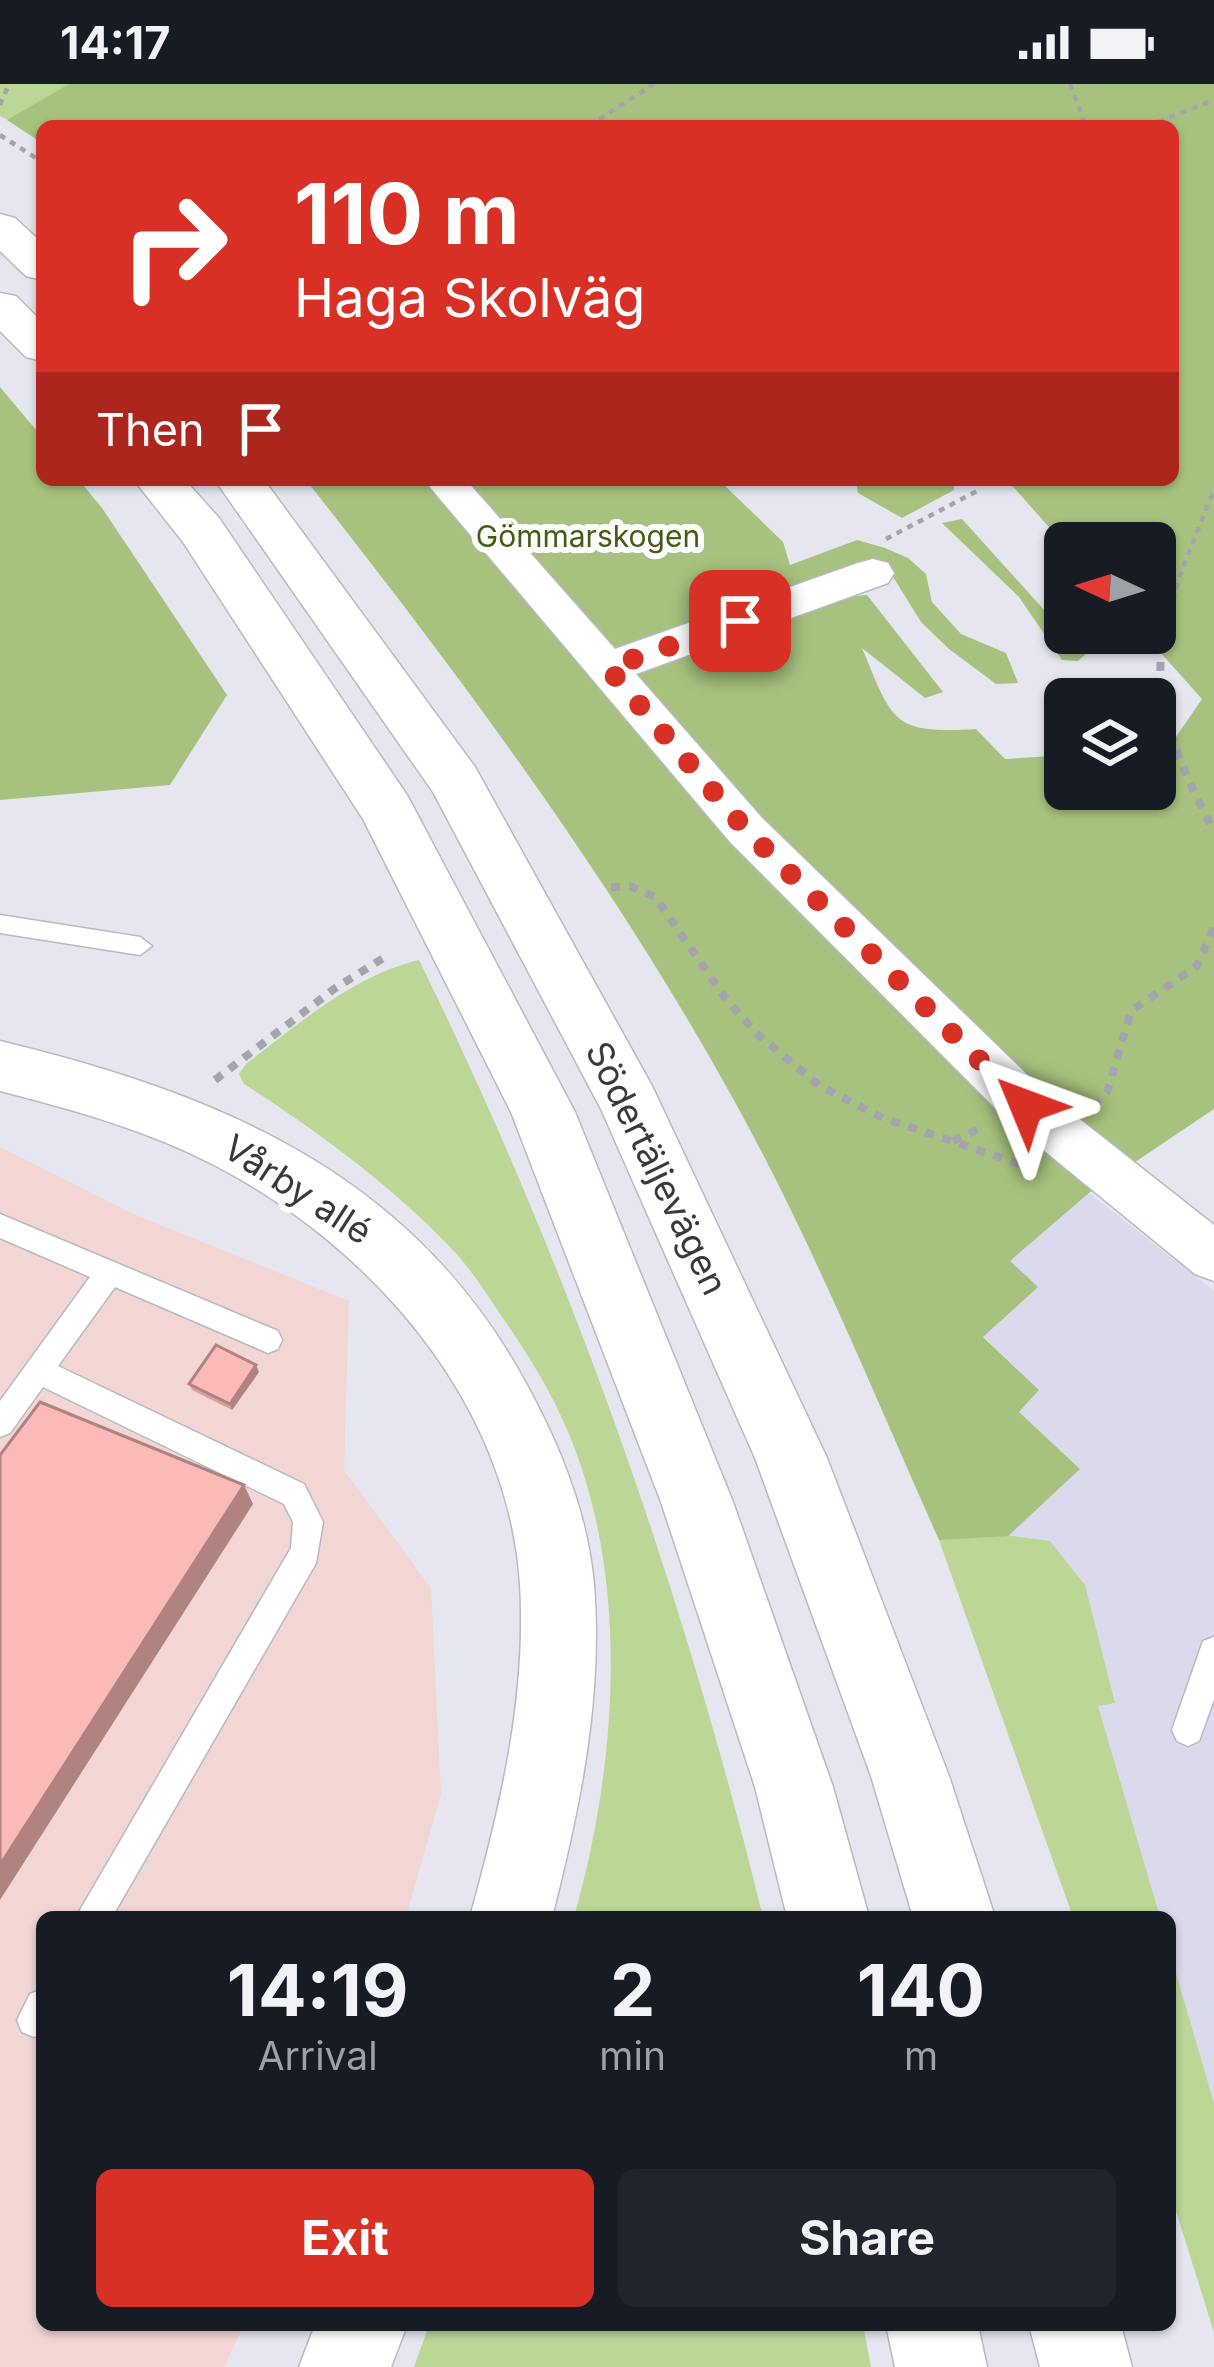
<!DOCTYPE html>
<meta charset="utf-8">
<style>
body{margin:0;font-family:Inter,sans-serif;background:#20242c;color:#f1f3f6;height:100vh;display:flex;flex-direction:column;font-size:45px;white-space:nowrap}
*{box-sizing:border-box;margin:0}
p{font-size:39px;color:#9ea1a6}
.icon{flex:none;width:66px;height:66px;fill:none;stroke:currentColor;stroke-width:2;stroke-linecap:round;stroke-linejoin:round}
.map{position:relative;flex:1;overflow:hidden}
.side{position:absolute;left:36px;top:1827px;width:1140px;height:420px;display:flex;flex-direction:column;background:#171b24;border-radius:18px;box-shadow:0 3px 9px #0004}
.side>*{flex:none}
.top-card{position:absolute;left:36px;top:36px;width:1143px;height:366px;border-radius:18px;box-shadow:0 3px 9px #0004;background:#d93025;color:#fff;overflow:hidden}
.needle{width:78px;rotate:274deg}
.controls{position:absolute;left:1044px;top:438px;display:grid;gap:24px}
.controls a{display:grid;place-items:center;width:132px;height:132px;border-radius:18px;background:#171b24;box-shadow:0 3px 9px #0004;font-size:60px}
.pin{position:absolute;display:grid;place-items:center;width:102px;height:102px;color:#fff;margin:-51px;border-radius:24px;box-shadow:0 6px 18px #0006}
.me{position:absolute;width:132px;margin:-66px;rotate:314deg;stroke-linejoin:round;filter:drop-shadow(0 0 9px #0008)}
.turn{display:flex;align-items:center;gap:42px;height:252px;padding:0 60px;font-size:54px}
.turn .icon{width:156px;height:156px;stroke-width:2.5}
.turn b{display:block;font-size:84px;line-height:102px}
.then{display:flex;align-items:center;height:114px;padding:0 60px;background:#0003;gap:24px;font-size:45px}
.eta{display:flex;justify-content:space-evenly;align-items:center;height:204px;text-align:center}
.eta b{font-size:72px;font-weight:700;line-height:84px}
.action{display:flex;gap:24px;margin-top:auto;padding:24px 60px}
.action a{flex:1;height:138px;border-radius:18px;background:#d93025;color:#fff;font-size:48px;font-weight:700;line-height:138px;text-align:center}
.action a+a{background:#20242c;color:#f1f3f6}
.status{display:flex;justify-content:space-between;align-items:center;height:84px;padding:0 60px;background:#171b24;direction:ltr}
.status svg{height:33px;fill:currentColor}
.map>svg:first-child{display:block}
</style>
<div class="status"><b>14:17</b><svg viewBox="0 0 49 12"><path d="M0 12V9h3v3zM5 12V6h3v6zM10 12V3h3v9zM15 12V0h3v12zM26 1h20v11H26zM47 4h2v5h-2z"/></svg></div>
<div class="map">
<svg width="1214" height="2283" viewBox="0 0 1214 2283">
<rect width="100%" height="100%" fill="#e6e6f0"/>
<path fill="#dbdaec" d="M1089,1109L1214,1207V2248L1170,2108V1833H1073L955,1500L1079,1385L1019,1328L1039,1306L983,1252L1010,1177Z"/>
<path fill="#f1d6d4" d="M0,1063L133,1130L349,1217L344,1386L431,1504L441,1710L406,1833H42V2241H244L224,2283H0Z"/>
<path fill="#bcd696" d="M0,0H96L10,37L0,32Z
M419,876C569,1181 682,1503 763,1833H574C617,1682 631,1496 568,1348C551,1307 526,1267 500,1230C485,1207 470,1184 451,1164C391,1101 317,1047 244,1000L239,990L247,979C300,939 353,892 419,876Z
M998,1450L1050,1457L1085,1501L1115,1619L1098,1622L1160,1833H1073L939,1456Z
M1170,1869L1214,2019V2248L1170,2108Z
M429,2241H863L871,2283H414Z"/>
<path fill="#a7c27e" d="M69,0H1214V1025L1089,1109L1010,1177L1038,1203L983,1253L1039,1306L1019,1328L1080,1385L1008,1452L939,1456C871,1304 808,1147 726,1002C606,787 458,589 306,396H719L783,458L790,481L857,456L885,464L908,474L926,490L932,518L961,550L1006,569L1018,599L996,600L949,565L921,538L890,488L864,477L803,498L823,515L867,511L943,608L925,614L862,564C893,638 892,650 976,645L1005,675L1065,671V705H1155V665L1169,663L1202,615L1143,549H1155V459L1065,461L1007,396H1173V42H42V59L7,36Z
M0,303L42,353V396H79L102,424L227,611L170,701L0,716Z
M856,396H954V406L902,434L858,409Z
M962,435L1065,549L1088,568L1078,577L1062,576L1019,513L942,439Z"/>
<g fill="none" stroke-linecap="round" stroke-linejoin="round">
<g stroke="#b9b9c2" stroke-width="3">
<path id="service" d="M0,831L140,853L152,862L140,871L0,849Z
M0,1130L278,1247L282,1256L278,1265L268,1269L115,1203L58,1282L304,1400L323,1438L316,1479L112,1833H76L291,1464L293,1438L284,1420L43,1303L10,1349L0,1353V1317L90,1193L0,1154Z
M1214,1553V1615L1199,1657L1188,1662L1177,1657L1172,1646L1203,1557Z
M42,1905V1950L34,1953L22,1948L17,1936L30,1910Z"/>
</g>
<g stroke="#b9b9c2" stroke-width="3">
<path id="minor" d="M424,396H466L615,565L858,479L873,475L888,479L894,489L888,499L636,590L762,734L1044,1007L1214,1141V1197L1195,1190L1008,1037L730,758Z"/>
</g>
<g stroke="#b9b9c2" stroke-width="3">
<path id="tertiary" d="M0,957C223,1011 415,1091 528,1303C561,1364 588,1431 594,1501C603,1613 580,1724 552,1833H470C500,1725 527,1613 520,1500C508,1317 371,1163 216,1082C147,1046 74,1026 0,1007Z
M315,2241H407L391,2283H299Z"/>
</g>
<g stroke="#b9b9c2" stroke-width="3">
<path id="motorway" d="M0,130L15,134L42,159V196L26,192L0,167Z
M0,209L16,212L42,238V277L26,273L0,247Z
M134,396H185L219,434L407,711L575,1028L733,1418L833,1703L869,1833H787L755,1703L661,1418L511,1028L363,735L183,458Z
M215,396H264L475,683L652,1002L827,1374L949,1692L995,1833H913L871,1692L755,1374L601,1025L433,708Z
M886,2241H978L987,2283H895Z
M1029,2241H1121L1132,2283H1040Z"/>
</g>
<path stroke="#a4a4ac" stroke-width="4.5" stroke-dasharray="6 6" stroke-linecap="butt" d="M1070,0L1086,42
M0,21L9,0
M589,42L654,0
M1147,42L1214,16
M0,51L42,78
M886,455L977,407L978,396
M1161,563L1180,491L1214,405"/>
<path stroke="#a4a4ac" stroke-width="8" stroke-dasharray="9 9" stroke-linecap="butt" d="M1162,560C1153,626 1184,690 1214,747
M611,803H632L655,813L726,915L757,950L820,1002L883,1034L1020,1080
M215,996L334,905L388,871
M1094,1022L1107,1008L1131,927L1197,882L1214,844
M953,1057L983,1043"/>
<use href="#service" fill="#fff" fill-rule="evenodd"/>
<use href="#minor" fill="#fff" fill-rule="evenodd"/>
<use href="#tertiary" fill="#fff" fill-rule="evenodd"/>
<use href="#motorway" fill="#fff" fill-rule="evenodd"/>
</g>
<path fill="#d89f9d" d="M259,1288L232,1326L192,1306L189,1300Z"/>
<path fill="#b08280" d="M256,1281L259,1288L232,1326L230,1320Z
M244,1401L253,1420L0,1816V1781Z"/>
<path fill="#fbb9b7" stroke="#b08280" stroke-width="3" d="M216,1261L256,1281L230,1320L189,1300Z
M40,1318L244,1401L0,1781V1371Z"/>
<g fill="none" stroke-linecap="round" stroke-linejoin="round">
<path stroke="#d93025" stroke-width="21" stroke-dasharray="0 37.8" d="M740,537L608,584L746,746L1026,1022"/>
</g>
<g text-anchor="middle" stroke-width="12" stroke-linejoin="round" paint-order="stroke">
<g font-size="30" fill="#435b12" stroke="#fff">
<text x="588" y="463">Gömmarskogen</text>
</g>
<g font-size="36" fill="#39393d" stroke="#fff">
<text transform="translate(657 1084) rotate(64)" y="13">Södertäljevägen</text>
<text transform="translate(298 1105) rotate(33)" y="13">Vårby allé</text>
</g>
</g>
</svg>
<div class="controls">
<a><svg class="needle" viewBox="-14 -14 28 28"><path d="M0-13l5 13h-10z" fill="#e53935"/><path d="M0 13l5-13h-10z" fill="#9ea1a6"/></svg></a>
<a><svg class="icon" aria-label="layers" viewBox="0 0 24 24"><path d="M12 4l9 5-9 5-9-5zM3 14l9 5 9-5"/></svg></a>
</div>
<div class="pin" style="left:740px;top:537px;background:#d93025"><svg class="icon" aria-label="arrive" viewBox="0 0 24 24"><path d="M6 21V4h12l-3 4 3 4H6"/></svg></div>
<svg class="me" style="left:1026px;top:1022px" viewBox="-20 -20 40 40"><path d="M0-17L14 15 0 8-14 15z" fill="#d93025" stroke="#fff" stroke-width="4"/></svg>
<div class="top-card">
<div class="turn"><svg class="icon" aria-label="right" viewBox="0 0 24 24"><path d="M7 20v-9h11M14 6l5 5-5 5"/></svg><div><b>110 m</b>Haga Skolväg</div></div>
<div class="then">Then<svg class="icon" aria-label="arrive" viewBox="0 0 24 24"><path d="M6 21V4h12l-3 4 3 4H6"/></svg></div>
</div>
<section class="side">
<div class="eta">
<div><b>14:19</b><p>Arrival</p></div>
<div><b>2</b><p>min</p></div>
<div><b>140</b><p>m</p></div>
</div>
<div class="action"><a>Exit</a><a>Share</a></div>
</section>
</div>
